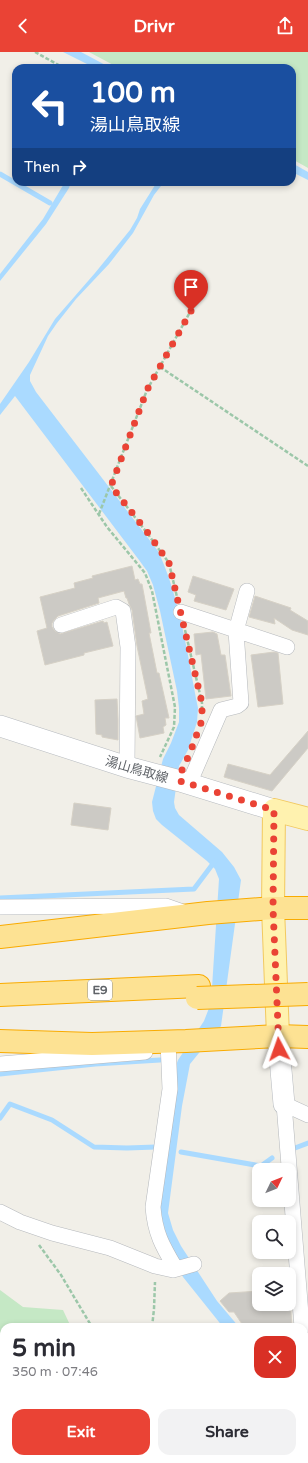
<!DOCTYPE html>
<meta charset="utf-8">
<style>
body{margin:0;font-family:"Varela Round","Noto Sans JP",sans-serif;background:#f2f2f3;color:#2b2b33;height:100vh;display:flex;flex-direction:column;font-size:15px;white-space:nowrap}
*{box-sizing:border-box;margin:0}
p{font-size:13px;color:#7c7c81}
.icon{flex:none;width:22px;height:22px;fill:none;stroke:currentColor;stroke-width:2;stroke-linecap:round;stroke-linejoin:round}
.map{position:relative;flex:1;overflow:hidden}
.details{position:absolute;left:0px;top:1271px;width:308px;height:140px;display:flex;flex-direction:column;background:#fff;border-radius:12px 12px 0 0;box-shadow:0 2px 6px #0003}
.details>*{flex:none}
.banner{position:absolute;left:12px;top:12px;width:284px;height:122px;border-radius:12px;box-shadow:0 2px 6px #0003;background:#1a4fa0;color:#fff;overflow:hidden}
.needle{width:26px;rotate:47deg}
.buttons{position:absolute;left:252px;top:1111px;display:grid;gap:8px}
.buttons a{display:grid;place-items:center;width:44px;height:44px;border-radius:8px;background:#fff;box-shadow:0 2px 6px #0003;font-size:20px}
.pin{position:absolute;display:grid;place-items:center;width:34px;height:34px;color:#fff;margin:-41px -17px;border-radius:50% 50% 50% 0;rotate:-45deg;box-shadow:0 0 4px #0007}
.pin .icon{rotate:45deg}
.me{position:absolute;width:44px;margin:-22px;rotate:356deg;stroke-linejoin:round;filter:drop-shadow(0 0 3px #0008)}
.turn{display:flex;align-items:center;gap:14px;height:84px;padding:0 12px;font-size:18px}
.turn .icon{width:52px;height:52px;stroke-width:2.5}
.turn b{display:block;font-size:28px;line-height:34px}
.then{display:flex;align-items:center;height:38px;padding:0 12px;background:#0003;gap:8px;font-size:15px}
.round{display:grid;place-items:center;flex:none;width:42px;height:42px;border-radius:12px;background:#f2f2f3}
.summary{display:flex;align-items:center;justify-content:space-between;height:68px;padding:0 12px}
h1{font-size:24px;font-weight:700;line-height:30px}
.cta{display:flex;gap:8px;margin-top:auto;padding:8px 12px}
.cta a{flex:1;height:46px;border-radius:12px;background:#ea4335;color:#fff;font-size:16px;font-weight:700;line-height:46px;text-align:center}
.cta a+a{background:#f2f2f3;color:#2b2b33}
header{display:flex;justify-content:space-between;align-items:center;height:52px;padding:0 12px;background:#ea4335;color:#fff;font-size:18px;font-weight:700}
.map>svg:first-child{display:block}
</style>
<header><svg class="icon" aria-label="back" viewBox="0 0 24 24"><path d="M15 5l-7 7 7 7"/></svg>Drivr<svg class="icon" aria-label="share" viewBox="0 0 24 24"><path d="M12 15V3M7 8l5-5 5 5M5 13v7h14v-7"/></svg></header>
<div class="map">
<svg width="308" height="1411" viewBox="0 0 308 1411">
<rect width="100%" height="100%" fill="#f1efe8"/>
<path fill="#c5e8c5" d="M89,0H308V116L292,107V16H119Z
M0,1238L23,1255L63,1258L71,1275H4V1407H78V1411H0Z"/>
<path fill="#aadaff" d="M63,0H81L111,16H95Z
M292,111L308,120V128L292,120Z
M65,130H71L69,136L46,172L0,229V222L43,167Z
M157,130H164L154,143L133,181L109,212L76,247L57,271L48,284L30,323V329L36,340L158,499C180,545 188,606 198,656L197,670L188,698L179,714L174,750L175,756L179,763L222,800L234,815L241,828L221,974L190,1012L182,1054L168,1161L173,1178L181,1194L217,1249L239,1275H223L183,1225L173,1206L156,1169L175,1016L178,1008L204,969L211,951L219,827L215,817L207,809L162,773L156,767L153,759L152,750L163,707L171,691L179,670V656L177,639L160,559L153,533L147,519L139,508L15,344L0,363V352L29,310L55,267L95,221L130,178L137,166L140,157Z"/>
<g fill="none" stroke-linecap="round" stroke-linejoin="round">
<path stroke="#aadaff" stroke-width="5" d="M0,122L50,151
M0,846L194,837L215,809
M0,1022L95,1012L160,1008
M0,1066L10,1052L52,1068L94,1095L127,1096L156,1095
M295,1096L308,1091
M181,1100L261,1114L272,1106"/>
</g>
<path fill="#cccac5" stroke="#d6d1c6" d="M132,514L135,528L138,527L140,532H142L151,581H149L157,621H159L169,666H165L166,673L163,675L164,681L140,686L136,664L144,662L142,649L148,647L137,594L132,558L129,552L127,546H126L124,539L98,546L99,551L58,564L55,567L52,571V575L55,579L60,582L103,569L104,571L107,570L113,594L84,601V603L45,613L37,579L47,576L40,545L75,536L74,531L93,526L92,524Z
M193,524L234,537L226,558L194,549L196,543L188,540Z
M255,544L291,556L290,558L308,569V583L292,578L274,566L275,572L249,565Z
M213,580L217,582L221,603H225L231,644L206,647L201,602L196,603L194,582Z
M274,600L278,601L283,652L258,655L251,603Z
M117,647L118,668V688L102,685V683L96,682L95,648Z
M308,679V696L272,739L224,725L228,712L270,723Z
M74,751L111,756L108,778L71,773Z
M289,1234L292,1275H244L234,1260H229L220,1249L229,1241L259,1239V1252H289Z"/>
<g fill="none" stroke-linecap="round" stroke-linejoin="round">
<g stroke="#b5b8bc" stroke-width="16">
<path id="street" d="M181,560L287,595
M61,573L116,555L123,559L128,595L127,715
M189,732L221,658L237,654L241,651L236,579L247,539
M0,855L166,854L186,861
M168,990L170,1037L153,1155C155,1182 163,1195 176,1217
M0,1012L145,1000
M0,1160L20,1170L52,1181L110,1196L155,1214L173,1218L194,1212
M302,1275L284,1052L308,1063
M304,1297L308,1343
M304,1361H308
M307,1411L308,1394"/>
</g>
<g stroke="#b6babf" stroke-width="22">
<path id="secondary" d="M0,674L127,715L180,729L274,758
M278,984L284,1052"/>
</g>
<g stroke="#f2c960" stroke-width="24">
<path id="primary" d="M278,984L273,856L274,758L308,767"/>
</g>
<g stroke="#f9ab00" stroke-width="24">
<path id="highway" d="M0,885L208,861L273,856H308
M0,943L199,934
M0,989L92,992L186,989L278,984L308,985"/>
</g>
<path stroke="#9cc7a9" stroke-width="2.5" stroke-dasharray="4 2" stroke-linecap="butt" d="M35,0L64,16
M160,315L308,414
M111,434L147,481L169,511L177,545
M81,436L107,475L145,521L152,539L175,655L174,675L160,705
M99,462L147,338L206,231
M185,578L202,651V661
M39,1193L61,1223L92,1275
M152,1275L154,1257L155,1230
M154,1411V1407"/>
<use href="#street" stroke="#fff" stroke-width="15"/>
<use href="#secondary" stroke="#fff" stroke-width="21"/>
<use href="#primary" stroke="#fff2af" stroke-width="22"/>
<use href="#highway" stroke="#fde293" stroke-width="22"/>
<g stroke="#f9ab00" stroke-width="24" stroke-linecap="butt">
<path id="highway-bridge" d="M197,946L308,942"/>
</g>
<use href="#highway-bridge" stroke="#fde293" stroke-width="22"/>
</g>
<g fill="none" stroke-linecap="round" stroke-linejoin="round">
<path stroke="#ea4335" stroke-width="7" stroke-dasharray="0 12.6" d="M191,259L147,338L111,434L148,481L169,511L184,575L202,651V668L190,701L182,718L180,729L274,758L273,856L279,997"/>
</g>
<g text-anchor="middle" stroke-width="3.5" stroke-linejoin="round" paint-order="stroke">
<rect fill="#fff" stroke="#8f9295" stroke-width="1" x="88" y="928" width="24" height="20" rx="3"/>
<g font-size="12" font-weight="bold" fill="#5f6368">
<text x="100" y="942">E9</text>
</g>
<g font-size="13" fill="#5f6368" stroke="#fff">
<text transform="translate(137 717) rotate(16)" y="5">湯山鳥取線</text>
</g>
</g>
</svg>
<div class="buttons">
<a><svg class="needle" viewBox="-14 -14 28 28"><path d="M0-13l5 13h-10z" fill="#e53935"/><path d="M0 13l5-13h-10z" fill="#7c7c81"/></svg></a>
<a><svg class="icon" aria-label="search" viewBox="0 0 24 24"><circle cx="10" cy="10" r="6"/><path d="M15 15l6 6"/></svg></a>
<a><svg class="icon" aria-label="layers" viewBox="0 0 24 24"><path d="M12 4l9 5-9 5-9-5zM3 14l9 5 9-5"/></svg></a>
</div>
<div class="pin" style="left:191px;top:259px;background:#d93025"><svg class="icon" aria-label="arrive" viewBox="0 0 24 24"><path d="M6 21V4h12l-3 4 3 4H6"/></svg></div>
<svg class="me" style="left:279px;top:997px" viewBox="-20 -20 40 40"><path d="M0-17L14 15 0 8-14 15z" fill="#ea4335" stroke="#fff" stroke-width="4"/></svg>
<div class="banner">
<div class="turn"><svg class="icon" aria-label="left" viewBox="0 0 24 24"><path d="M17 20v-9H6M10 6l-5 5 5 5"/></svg><div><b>100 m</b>湯山鳥取線</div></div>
<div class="then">Then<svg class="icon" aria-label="right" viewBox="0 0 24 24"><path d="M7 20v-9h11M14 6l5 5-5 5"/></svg></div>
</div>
<section class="details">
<div class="summary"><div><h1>5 min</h1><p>350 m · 07:46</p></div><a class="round" style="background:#d93025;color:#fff"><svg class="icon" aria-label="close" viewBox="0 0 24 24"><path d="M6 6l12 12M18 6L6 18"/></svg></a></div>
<div class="cta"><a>Exit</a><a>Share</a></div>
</section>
</div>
